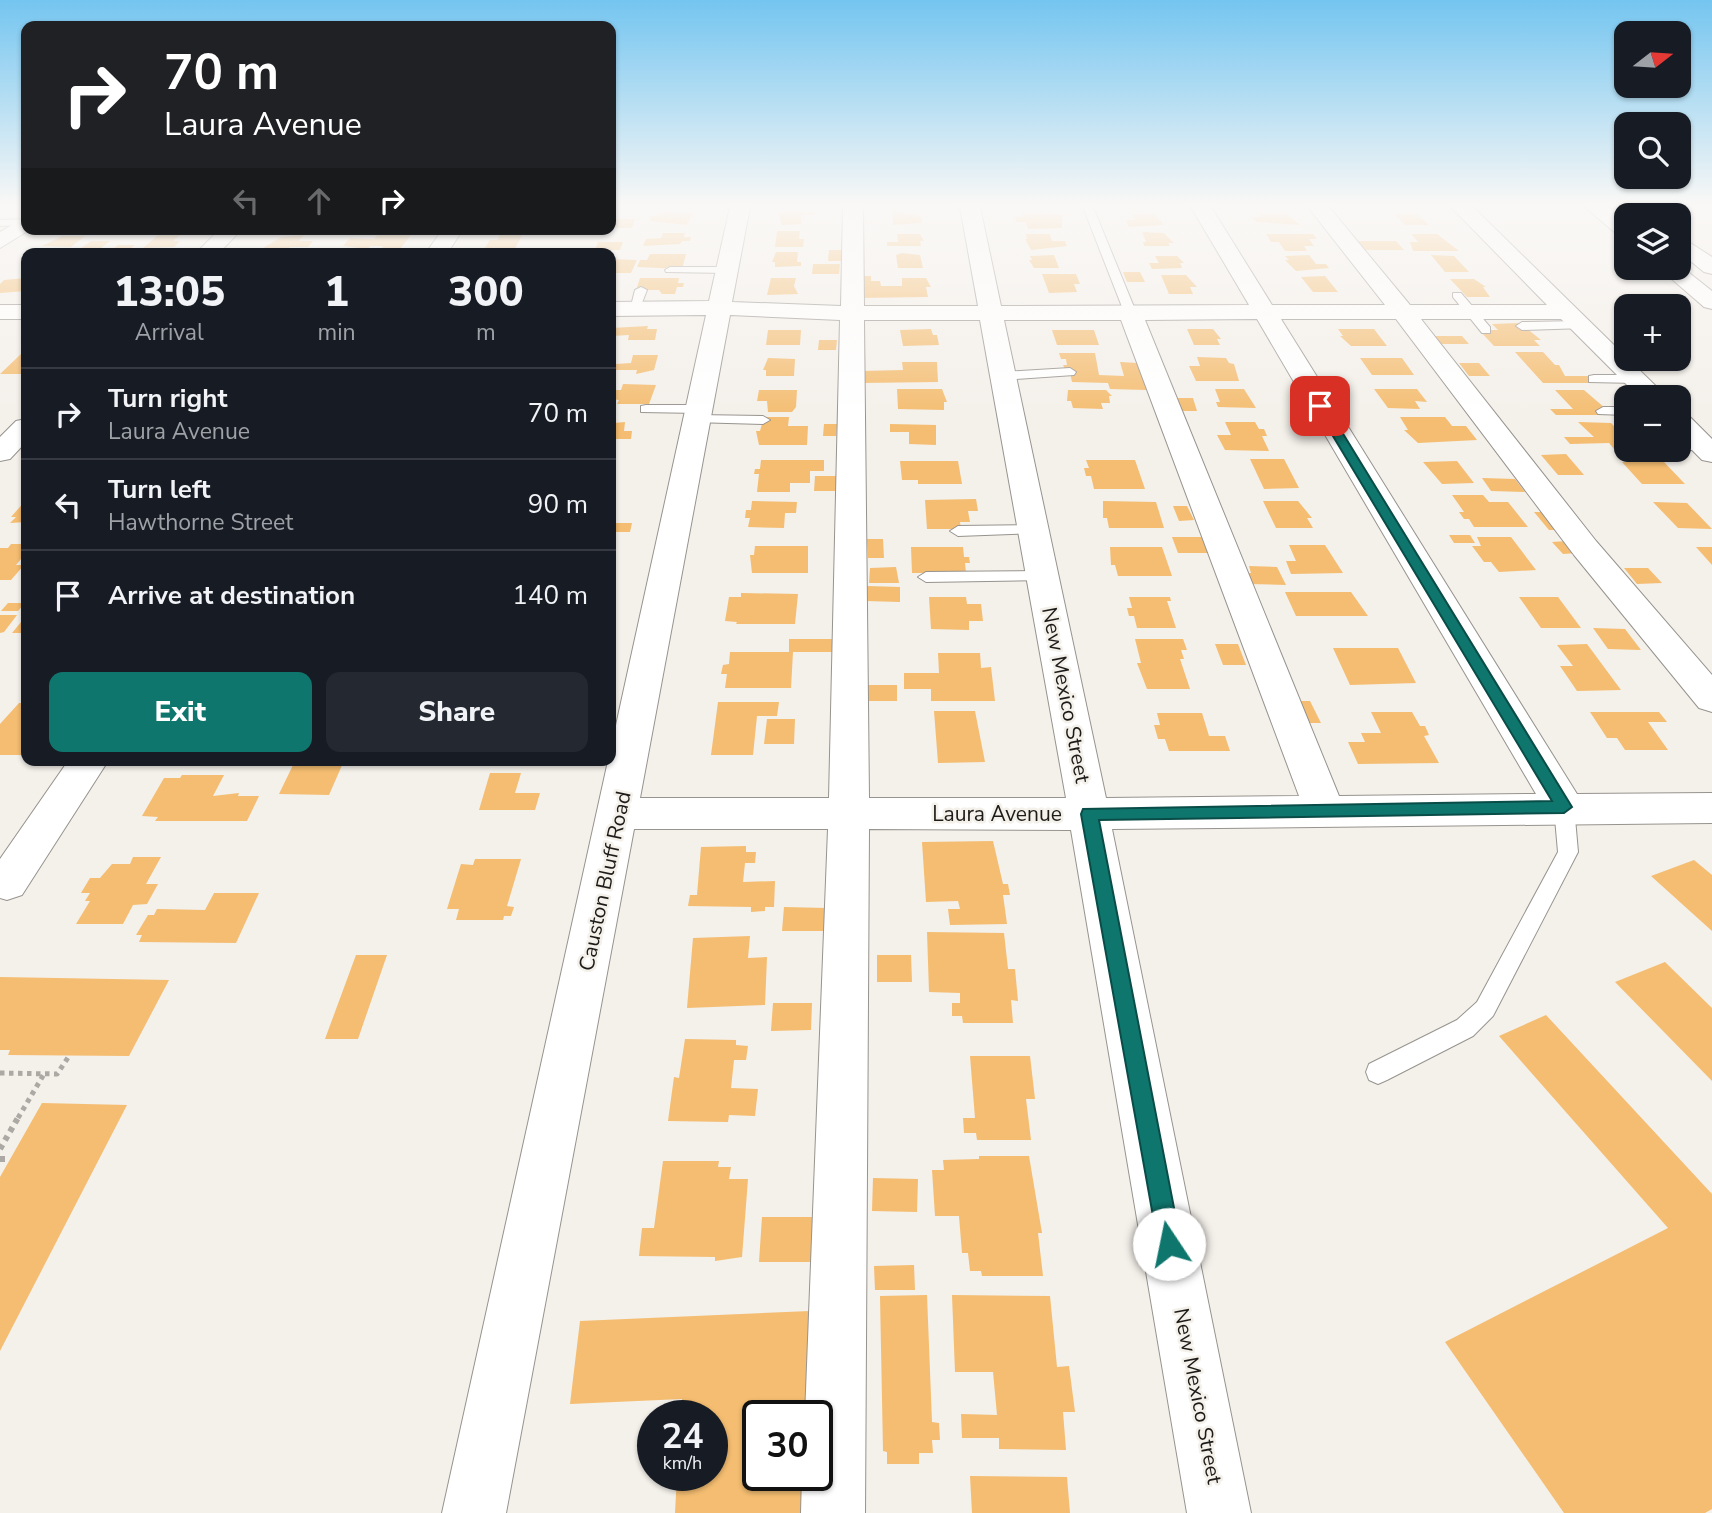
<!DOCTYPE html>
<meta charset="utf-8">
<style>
body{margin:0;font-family:"Nunito Sans",sans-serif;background:#242831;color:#f1f3f6;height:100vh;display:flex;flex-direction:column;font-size:26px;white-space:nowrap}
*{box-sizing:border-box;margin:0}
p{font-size:23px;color:#9ea1a6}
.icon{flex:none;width:38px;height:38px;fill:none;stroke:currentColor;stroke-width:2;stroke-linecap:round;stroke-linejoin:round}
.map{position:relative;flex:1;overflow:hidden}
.drawer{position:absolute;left:21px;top:248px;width:595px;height:518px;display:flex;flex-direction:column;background:#171b24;border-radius:14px;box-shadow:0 2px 5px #0004}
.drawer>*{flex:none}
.top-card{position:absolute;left:21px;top:21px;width:595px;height:214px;border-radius:14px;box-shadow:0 2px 5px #0004;background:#202124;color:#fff;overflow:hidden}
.needle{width:46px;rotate:73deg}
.tools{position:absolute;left:1614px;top:21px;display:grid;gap:14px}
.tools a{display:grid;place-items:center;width:77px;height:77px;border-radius:14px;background:#171b24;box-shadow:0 2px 5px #0004;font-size:35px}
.speed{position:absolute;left:637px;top:1400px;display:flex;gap:14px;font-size:35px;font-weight:700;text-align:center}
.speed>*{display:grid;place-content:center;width:91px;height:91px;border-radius:50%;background:#171b24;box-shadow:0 2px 5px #0004;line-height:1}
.speed small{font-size:18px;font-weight:400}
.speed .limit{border:4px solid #111;border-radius:10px;background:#fff;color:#111}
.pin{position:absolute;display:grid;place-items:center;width:60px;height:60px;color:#fff;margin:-30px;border-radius:14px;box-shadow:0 4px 10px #0006}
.me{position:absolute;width:77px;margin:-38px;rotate:349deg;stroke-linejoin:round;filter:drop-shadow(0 0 5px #0008)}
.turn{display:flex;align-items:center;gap:24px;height:147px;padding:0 28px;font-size:32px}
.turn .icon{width:91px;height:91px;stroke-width:2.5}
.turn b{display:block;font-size:49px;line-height:60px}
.lanes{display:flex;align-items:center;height:66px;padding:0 28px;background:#0003;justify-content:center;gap:35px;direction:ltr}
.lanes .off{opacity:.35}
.eta{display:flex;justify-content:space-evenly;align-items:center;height:119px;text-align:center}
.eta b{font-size:42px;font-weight:800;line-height:49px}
.button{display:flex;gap:14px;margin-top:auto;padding:14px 28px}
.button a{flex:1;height:80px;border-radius:14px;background:#0f766e;color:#fff;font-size:28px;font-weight:800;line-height:80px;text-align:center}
.button a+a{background:#242831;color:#f1f3f6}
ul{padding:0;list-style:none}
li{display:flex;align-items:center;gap:21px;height:91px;padding:0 28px;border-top:2px solid #363941}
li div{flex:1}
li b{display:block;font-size:26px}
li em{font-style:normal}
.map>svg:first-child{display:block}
</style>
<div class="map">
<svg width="1712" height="1513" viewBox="0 0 1712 1513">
<rect width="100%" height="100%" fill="#f4f0ea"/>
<path fill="#f4bd71" d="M783,212H815L814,215H801V224L782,225L779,216Z
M893,212L921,216L922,223L893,225Z
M659,213H693L687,225L649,221L651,216H658Z
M1022,214L1062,215V228L1028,229L1025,222H1016L1015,217H1023Z
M1154,214L1164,225L1129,227L1126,220H1135L1132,215Z
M1259,214H1287L1300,225L1256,222L1252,217H1261Z
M1395,214H1417L1429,225H1405Z
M611,219H635L632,228H611Z
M777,231H800L799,239H804L803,247H775Z
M1142,232L1164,233L1174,243H1168L1170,246H1144L1143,242H1146Z
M379,233L411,235L399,250H380L383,246H370L368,249L343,246L350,238L374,239Z
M501,233H523L515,249H484L490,240H497Z
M663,233H685L684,237H691L690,241H682L680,244L643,246L646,239L661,238Z
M897,234H920L924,241H920L921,246H887V242H898Z
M1026,234H1050L1052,241H1065L1067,246L1031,250L1025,239H1027Z
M1266,234H1313L1317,239H1309L1314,246H1304L1307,251H1285L1279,242H1271Z
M1411,234H1437L1459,251H1413L1410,242H1418Z
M158,235H180L173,241H180L174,247L143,248Z
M304,235L299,241H313L308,247H290L287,250L263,248L281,237Z
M62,236H85L71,247L42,246Z
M91,241H110L97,251H77Z
M1356,241H1396L1404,250H1363Z
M598,242H623L620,250H595Z
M118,245H135L127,251H110Z
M829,250H842V261H828Z
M776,252H798L797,262H801V266L775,267V262H772Z
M902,253L920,255L923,268H898L896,255Z
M650,254H686L682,269L637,267L640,260H647Z
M1054,255L1059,268H1034L1029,260H1032L1030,256Z
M1309,255L1316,264H1326L1329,268L1296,271L1285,260H1289L1285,256Z
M1431,255L1454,256L1469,272H1445Z
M1155,256H1177L1184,263H1180L1182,268L1152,269L1149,263H1159Z
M611,259L637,260L631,273H611Z
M813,264H840L839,274H812Z
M1123,272H1140L1145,282H1127Z
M1042,274H1076L1080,284H1074L1077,292L1049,293Z
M1161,275H1186L1197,287H1190L1193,294H1169Z
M858,276H871V281H880L881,286H902V278H926L931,287H926L928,297L859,298Z
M1325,276L1338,292H1313L1301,277Z
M26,278V291L0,293V284L4,280Z
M640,278H679L678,283H684L683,287H677L675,294H662L659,290H636Z
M771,278H796L794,286L798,294L767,295Z
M1450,279H1474L1486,287H1483L1490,297H1467Z
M1520,323L1541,340H1534L1540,346H1494L1479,330H1498L1492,324Z
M648,326L647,329H657L655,340H628L629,335L611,336V328Z
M931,329L933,335H937L939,345L903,346L900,330Z
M1187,329H1213L1221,339H1217L1220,345H1194Z
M1338,329H1374L1387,346H1351L1340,336H1343Z
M768,330H801L800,345H766Z
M1052,330H1094L1099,345H1057Z
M1434,336H1462L1469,344H1441Z
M819,340H837L836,350H818Z
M1515,352H1543L1555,365H1559L1565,376H1590L1597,383H1543Z
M1059,353H1095L1099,375L1124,376L1120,362L1138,363L1147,390L1110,389L1108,383L1072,382L1069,369H1065L1063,365H1067L1066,359H1061Z
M21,354H26V374H0Z
M633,355H658L654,370L636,374L637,370H615L616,364L631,363Z
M1197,357L1226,358L1229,363L1234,364L1239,381H1196L1189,366H1200Z
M768,358L795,359L794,376H766V370H763Z
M1360,358H1402L1414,375H1372Z
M902,362H937L938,382L861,383V371L903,370Z
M1459,363H1479L1490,376H1469Z
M623,384L656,385L649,404H617L619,400L611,399V390H621Z
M897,389H942L947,402H944V410L898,409Z
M1215,389H1244L1256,408L1218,407L1216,402H1220Z
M1374,389H1417L1427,402L1415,401L1420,409L1388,408Z
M759,390H797L796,407L792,412H768L767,401H757Z
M1068,390H1106L1112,396H1109L1110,403H1101L1103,409L1073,408L1071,401H1067Z
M1555,390H1584L1605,408H1600L1607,415H1556L1550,409H1573Z
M1171,398H1193L1197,411H1177Z
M764,417H789L788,426H808L807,445H759L756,431H760Z
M1400,417H1445L1452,426H1466L1477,440L1418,443L1404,430H1408Z
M615,419L614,423L625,422L624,431H632L631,439H611V420Z
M1225,422H1255L1259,429H1264L1267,436H1262L1269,451L1225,450L1217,435H1231Z
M1578,422L1611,423L1626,439V450H1615L1609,443L1570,444L1564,437H1594Z
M824,424H837L836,436H823Z
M890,424L936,425V445L909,444V432H890Z
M1566,454L1584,475H1558L1541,455Z
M1250,459H1284L1299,488L1264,489Z
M761,460H824V471H810V483H790V492H757L759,474H754L755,469H760Z
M1086,460H1135L1145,489H1094L1091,476H1086L1084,468H1089Z
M900,461H958L962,484H918V480H902Z
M1457,461L1474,483L1442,484L1423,462Z
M1622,462H1664L1685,484H1642Z
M815,476H837V491H814Z
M1482,478L1515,479L1525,492L1491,491Z
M1452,495H1483L1489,502H1508L1528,527H1474L1469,519H1464L1459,512H1464Z
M976,499L978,511H968L970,522H960L961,529H927L925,500Z
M26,500V522L10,523L16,517H11Z
M752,501L797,502L796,513H785L784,528L748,527L750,518H745L746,510H751Z
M1103,501L1156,502L1164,528H1109L1107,518H1103Z
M1263,501H1298L1312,518H1307L1313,528H1276Z
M1653,502L1687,503L1712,529L1678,528Z
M1173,506H1187L1194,520L1179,521Z
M1534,512H1548L1563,530H1549Z
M611,523H632L630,532H611Z
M1449,535H1470L1475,543H1454Z
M1172,537H1202L1209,553H1178Z
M1477,537H1511L1536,570L1499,572L1491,562H1484L1472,546H1481Z
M867,539H883L884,558H868Z
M1567,541L1578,553L1563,554L1552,542Z
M11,544H26V553L16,565H24L11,580H0V548H8Z
M1289,545H1325L1343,573L1291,574L1286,561H1296Z
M755,546H808V573H752L750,555H754Z
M911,547H963L964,557H969L970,563H965L966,573H912Z
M1110,547H1162L1172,576H1118L1115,565H1111Z
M1696,547H1712V565Z
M1249,566L1277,567L1286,585L1249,584L1244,573H1251Z
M896,567L899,583H869L870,568Z
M1624,568H1648L1662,583L1637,584Z
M867,586L900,587V602L866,601Z
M1285,592H1351L1368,616H1296Z
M741,593L798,594L795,624H736L737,622L725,621L729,597H741Z
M929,597H966L967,604H981L983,621H969V630L931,629Z
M1129,597H1170L1171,601H1167L1176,628H1137L1134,616H1129L1127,608H1132Z
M1519,597H1558L1581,628H1541Z
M8,603H25L18,611H1Z
M0,615H17L4,632L0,633Z
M26,616V633H12Z
M1593,628L1625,629L1641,650L1608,649Z
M789,639H837L836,652H793L791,688H725L727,674H721L723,665L729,664L730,652H789Z
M1135,639H1183L1187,650H1181L1184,659H1180L1190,689H1147L1137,663H1141Z
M1215,644H1238L1246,665H1223Z
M1587,644L1621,690L1577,691L1560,666H1573L1557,645Z
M1333,648H1398L1416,683L1350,685Z
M938,653H980L981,668L991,667L995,701H931V689H904V673H939Z
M864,685H897V701H864Z
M1295,701H1310L1321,723H1305Z
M718,702H779L777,716H757L753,755H711Z
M19,703H26V755H0V724Z
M934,711H975L985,762L938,763Z
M1371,712H1412L1420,726H1425L1429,735L1424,736L1439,763L1358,764L1348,742H1365L1361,733H1381Z
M1590,712H1659L1667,722H1648L1668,750H1625L1617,738H1607Z
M1157,713H1202L1209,736H1225L1230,751H1169L1165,739H1158L1154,725H1160Z
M767,719H795L794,744H764Z
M294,763H343L329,795L279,794Z
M490,773H521L515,793H540L535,810H479Z
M182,775H224L213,796L239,793L238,796H259L247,821H155L158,817L142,816L164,778H180Z
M993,841L1003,884H1008L1010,895H1003L1007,924L950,925L948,909H960L958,901L926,902L922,842Z
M746,846V852H756L755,863H745L743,882L775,881L774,907H765V911L751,912V907L688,906L690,895H697L701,847Z
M133,857H161L146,884H158L147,904L133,905L123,924H76L90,901H85L90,893H81L90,878H100L112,864H130Z
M475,859H521L507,906L514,907L511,916H504L503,920H456L459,909H447L461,864L473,865Z
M1694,860L1712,875V931L1651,876Z
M214,893H259L236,943L139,942L142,935H136L148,915H154L157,909L205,910Z
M784,907L826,908L824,931H782Z
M927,932L1004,933L1008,969H1015L1018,1001L1011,1000L1013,1023H963L962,1016H952V1003H960V993L929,992Z
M750,936L748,958L767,957L765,1005L687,1008L693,938Z
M356,955H387L358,1039H325Z
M877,955H911L912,982H877Z
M1665,962L1712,1008V1081L1615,982Z
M0,977L169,980L129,1056L8,1055L10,1050H0Z
M773,1003H812L811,1030L771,1031Z
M1546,1015L1712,1194V1509L1705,1513H1564L1445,1342L1668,1228L1499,1036Z
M685,1039L736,1040V1045L748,1046L746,1060H734L731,1088L758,1089L755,1116L729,1115L728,1122L668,1121L674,1077L679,1078Z
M970,1056H1030L1035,1099H1026L1031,1140H977L976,1133H964L963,1118H975Z
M42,1103L127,1105L0,1351V1177Z
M979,1156H1029L1042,1233H1038L1043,1276H982L981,1271H970L968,1253H962L959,1216H935L932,1170H944L943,1160L979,1159Z
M663,1161H719L718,1167H731L729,1179H748L742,1257L715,1261V1257L639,1256L642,1228H654Z
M873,1178L918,1179L917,1212L872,1211Z
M762,1217H814L813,1262H759Z
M914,1265L915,1290H875L874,1266Z
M927,1295L932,1422L939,1423L940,1440H932L933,1453H919V1464H887V1452L883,1451L880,1296Z
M952,1295L1050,1296L1057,1367L1069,1366L1075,1412H1063L1066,1450L999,1449V1438H962L961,1414L997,1415L993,1372H955Z
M810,1311L812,1416H758V1475H812L813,1513H675L677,1475H712V1416H681L682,1399L570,1404L580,1321Z
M970,1476L1067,1477L1070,1513H972Z"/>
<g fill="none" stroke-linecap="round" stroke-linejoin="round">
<g stroke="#97938e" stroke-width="2">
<path id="service" d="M1083,207H1093L1136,312L1134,314L1124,312Z
M26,219V225L0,226V220Z
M670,267H727L732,270L727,273L666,272L665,270Z
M641,287L647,290L640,308L630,310L635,290Z
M1453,293H1461L1490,327V333H1482L1453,297Z
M1581,321L1587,325L1585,328L1522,330L1516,326L1522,322Z
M1070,368L1076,372L1074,375L1003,380L997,376L1003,372Z
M1594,375H1636L1642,379L1636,383L1589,382V376Z
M646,405H699L706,409L699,413L641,412V406Z
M1603,407H1626V415L1598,414L1596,411Z
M697,415L763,416L770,420L763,424L692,422L690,419Z
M1678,442H1703L1710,446L1703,450H1678Z
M1033,525L1038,527V533L958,536L950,531L958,526Z
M1043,571L1049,572V580L926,582L918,577L926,572Z
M1564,799L1571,802L1574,807L1578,852L1493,1016L1473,1036L1387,1080L1378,1084L1369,1080L1366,1072L1369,1064L1457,1020L1477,1002L1558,852L1554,807L1557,802Z"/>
</g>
<g stroke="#97938e" stroke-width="2">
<path id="minor" d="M730,207H750L732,302L841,306L843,207H863L864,306H978L960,207H980L1001,306L1249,305L1191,207H1211L1272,305H1385L1308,207H1329L1410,305H1547L1451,207H1473L1667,397H1639L1561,319H1421L1596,541L1712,675V712L1699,708L1574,555L1396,319H1281L1577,794L1712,793V823L1112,829L1251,1513H1187L1071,830L869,829L865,1513H801L802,1475H817V1416H805L828,829H634L506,1513H442L608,761H611V748L706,315L611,316V302L709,301ZM730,315L840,320L829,798H640ZM1257,319L1536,794L1339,796L1145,320ZM864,320H980L1066,798H869ZM1004,320H1121L1299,796L1106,798Z
M26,217V229H31L0,248V232Z
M220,229H242L218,254H195Z
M443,229H463L447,254H425Z
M0,305H26V319H0Z
M1678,413L1688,415L1712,439V462L1702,460L1678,436Z
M26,419V442L10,459L0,461V437L16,421Z
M68,761H108L22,895L7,900L0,898V859Z"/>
</g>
<g stroke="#97938e" stroke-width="2">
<path id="primary" d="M1585,207H1608L1626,222V238L1619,236Z
M1678,235L1712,257V274L1704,272L1678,251Z
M1678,264L1712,291V309L1704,307L1659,268H1678Z"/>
</g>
<path stroke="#aca9a4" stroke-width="5" stroke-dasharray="4.5 4.5" stroke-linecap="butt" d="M0,1073L57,1074L69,1056
M18,1118L44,1074"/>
<path stroke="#aca9a4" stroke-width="6" stroke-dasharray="5 5" stroke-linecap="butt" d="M0,1149L19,1116
M0,1159H10"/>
<use href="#service" fill="#fff" fill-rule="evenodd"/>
<use href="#minor" fill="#fff" fill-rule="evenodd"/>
<use href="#primary" fill="#fff" fill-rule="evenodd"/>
</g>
<linearGradient id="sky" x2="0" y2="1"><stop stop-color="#74c5f0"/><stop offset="0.49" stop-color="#faf8f6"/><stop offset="1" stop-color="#faf8f6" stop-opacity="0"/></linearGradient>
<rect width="1712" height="419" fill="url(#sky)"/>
<path fill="#0f766e" stroke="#0a4d48" stroke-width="2" d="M1320,403L1326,406L1572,807L1564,813L1099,820L1181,1244L1177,1252L1169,1255L1161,1252L1158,1244L1081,814L1083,809L1552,801L1315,406Z"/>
<g text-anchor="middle" stroke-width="5" stroke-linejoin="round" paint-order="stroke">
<g font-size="21" fill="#1d1b19" stroke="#f4f0ea">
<text transform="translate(1066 695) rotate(79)" y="7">New Mexico Street</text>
<text x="997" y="821">Laura Avenue</text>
<text transform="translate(605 881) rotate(-78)" y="7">Causton Bluff Road</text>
<text transform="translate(1198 1396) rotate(79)" y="7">New Mexico Street</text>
</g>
</g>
</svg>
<div class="tools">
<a><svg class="needle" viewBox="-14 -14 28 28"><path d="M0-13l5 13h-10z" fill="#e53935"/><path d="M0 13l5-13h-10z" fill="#9ea1a6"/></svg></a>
<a><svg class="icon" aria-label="search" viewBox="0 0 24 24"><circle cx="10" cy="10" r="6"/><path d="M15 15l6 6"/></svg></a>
<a><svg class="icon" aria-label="layers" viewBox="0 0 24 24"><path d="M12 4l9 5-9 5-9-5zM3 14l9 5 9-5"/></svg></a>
<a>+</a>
<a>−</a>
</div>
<div class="speed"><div>24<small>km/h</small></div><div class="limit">30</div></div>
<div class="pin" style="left:1320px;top:406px;background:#d93025"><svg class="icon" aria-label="arrive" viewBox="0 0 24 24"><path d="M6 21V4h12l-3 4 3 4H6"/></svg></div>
<svg class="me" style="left:1169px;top:1244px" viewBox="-20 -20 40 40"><circle r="19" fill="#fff"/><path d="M0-13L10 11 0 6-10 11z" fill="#0f766e"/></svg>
<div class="top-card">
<div class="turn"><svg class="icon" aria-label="right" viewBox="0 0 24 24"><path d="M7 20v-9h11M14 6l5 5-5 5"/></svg><div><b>70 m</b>Laura Avenue</div></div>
<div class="lanes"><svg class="icon off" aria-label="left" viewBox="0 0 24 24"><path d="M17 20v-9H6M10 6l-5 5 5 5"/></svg><svg class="icon off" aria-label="ahead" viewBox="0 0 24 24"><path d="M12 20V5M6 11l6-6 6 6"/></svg><svg class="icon" aria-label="right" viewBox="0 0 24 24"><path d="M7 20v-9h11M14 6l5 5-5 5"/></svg></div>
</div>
<section class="drawer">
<div class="eta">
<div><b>13:05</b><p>Arrival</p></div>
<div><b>1</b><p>min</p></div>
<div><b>300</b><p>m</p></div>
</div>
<ul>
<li><svg class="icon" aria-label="right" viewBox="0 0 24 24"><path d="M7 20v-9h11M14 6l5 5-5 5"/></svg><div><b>Turn right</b><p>Laura Avenue</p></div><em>70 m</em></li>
<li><svg class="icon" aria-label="left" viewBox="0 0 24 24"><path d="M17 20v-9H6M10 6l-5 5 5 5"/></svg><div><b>Turn left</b><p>Hawthorne Street</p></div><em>90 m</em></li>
<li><svg class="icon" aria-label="arrive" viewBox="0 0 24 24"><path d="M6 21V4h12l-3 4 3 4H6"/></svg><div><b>Arrive at destination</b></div><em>140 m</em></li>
</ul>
<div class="button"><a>Exit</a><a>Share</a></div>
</section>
</div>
